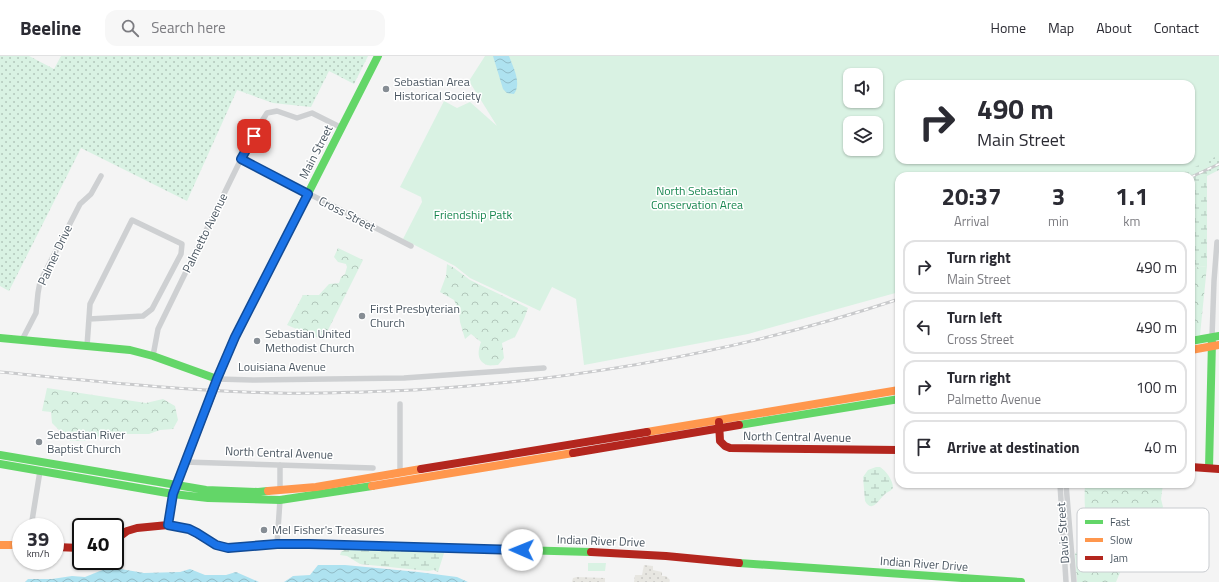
<!DOCTYPE html>
<style>
body{margin:0;font-family:"Titillium Web",sans-serif;background:#f7f7f7;color:#2b2b33;height:100vh;display:flex;flex-direction:column;font-size:15px;white-space:nowrap}
*{box-sizing:border-box;margin:0}
p{font-size:13px;color:#7c7c81}
.icon{flex:none;width:22px;height:22px;fill:none;stroke:currentColor;stroke-width:2;stroke-linecap:round;stroke-linejoin:round}
.map{position:relative;flex:1;overflow:hidden}
.panel{position:absolute;left:895px;top:116px;width:300px;height:316px;display:flex;flex-direction:column;background:#fff;border-radius:12px;box-shadow:0 1px 3px #0004}
.panel>*{flex:none}
.hud{position:absolute;left:895px;top:24px;width:300px;height:84px;border-radius:12px;box-shadow:0 1px 3px #0004;background:#fff;color:#2b2b33;overflow:hidden}
.controls{position:absolute;left:843px;top:12px;display:grid;gap:8px}
.controls a{display:grid;place-items:center;width:40px;height:40px;border-radius:8px;background:#fff;box-shadow:0 1px 3px #0004;font-size:20px}
.speed{position:absolute;left:12px;top:462px;display:flex;gap:8px;font-size:20px;font-weight:700;text-align:center}
.speed>*{display:grid;place-content:center;width:52px;height:52px;border-radius:50%;background:#fff;box-shadow:0 1px 3px #0004;line-height:1}
.speed small{font-size:10px;font-weight:400}
.speed .limit{border:2px solid #111;border-radius:6px;background:#fff;color:#111}
.pin{position:absolute;display:grid;place-items:center;width:34px;height:34px;color:#fff;margin:-17px;border-radius:8px;box-shadow:0 2px 6px #0006}
.me{position:absolute;width:44px;margin:-22px;rotate:271deg;stroke-linejoin:round;filter:drop-shadow(0 0 3px #0008)}
.turn{display:flex;align-items:center;gap:14px;height:84px;padding:0 16px;font-size:18px}
.turn .icon{width:52px;height:52px;stroke-width:2.5}
.turn b{display:block;font-size:28px;line-height:34px}
.eta{display:flex;justify-content:space-evenly;align-items:center;height:68px;text-align:center}
.eta b{font-size:24px;font-weight:700;line-height:28px}
ul{padding:0;list-style:none}
li{display:flex;align-items:center;gap:12px;height:54px;margin:0 8px 6px;padding:0 8px;border:2px solid #e1e1e2;border-radius:12px}
li div{flex:1}
li b{display:block;font-size:15px}
li em{font-style:normal}
header{display:flex;align-items:center;gap:24px;box-sizing:border-box;height:56px;padding:0 20px;background:#fff;border-bottom:1px solid #e1e1e2}
header strong{font-size:19px}
nav{display:flex;gap:22px;margin-inline-start:auto;font-size:14px}
.search{width:280px;height:36px;background:#f7f7f7;display:flex;align-items:center;gap:10px;box-sizing:border-box;padding:0 14px;border-radius:12px;color:#7c7c81;font-size:15px}
.map>svg:first-child{display:block}
</style>
<header>
<strong>Beeline</strong>
<div class="search"><svg class="icon" aria-label="search" viewBox="0 0 24 24"><circle cx="10" cy="10" r="6"/><path d="M15 15l6 6"/></svg>Search here</div>
<nav><a>Home</a><a>Map</a><a>About</a><a>Contact</a></nav>
</header>
<div class="map">
<svg width="1219" height="526" viewBox="0 0 1219 526">
<defs>
<pattern id="grass-dots" width="8" height="8" patternUnits="userSpaceOnUse"><rect width="8" height="8" fill="#d9f2e3"/><path d="M2 2h.1M6 6h.1" fill="none" stroke="#b2c7bb" stroke-width="1.8" stroke-linecap="round"/></pattern>
<pattern id="forest-crowns" width="20" height="18" patternUnits="userSpaceOnUse"><rect width="20" height="18" fill="#d9f2e3"/><path d="M2 6a3 3 0 1 1 6 0M12 15a3 3 0 1 1 6 0" fill="none" stroke="#b2c7bb"/></pattern>
<pattern id="wetland-marsh" width="20" height="14" patternUnits="userSpaceOnUse"><rect width="20" height="14" fill="#d9f2e3"/><path d="M1 5h8M5 5V1M11 12h8M15 12V8" fill="none" stroke="#b2c7bb"/></pattern>
<pattern id="sand-dots" width="8" height="8" patternUnits="userSpaceOnUse"><rect width="8" height="8" fill="#e7e6e1"/><path d="M2 2h.1M6 6h.1" fill="none" stroke="#c8c7c4" stroke-width="1.8" stroke-linecap="round"/></pattern>
<pattern id="water-waves" width="16" height="10" patternUnits="userSpaceOnUse"><rect width="16" height="10" fill="#aee2f0"/><path d="M0 5q4-4 8 0t8 0" fill="none" stroke="#90bac6"/></pattern>
</defs>
<rect width="100%" height="100%" fill="#f4f4f4"/>
<path fill="url(#grass-dots)" d="M0,0H29L54,13L61,0H368L354,28L329,15L311,51L273,47L237,34L187,145L81,92L9,235L0,230Z
M1219,56V114L1207,120L1205,88Z"/>
<path fill="url(#forest-crowns)" d="M338,192L363,204L323,284L287,269L303,239H319L329,228L339,227L341,221L345,218L347,211L346,208L338,206L334,201Z
M447,208L454,212L470,224L528,252L524,263L515,281L502,287L504,302L498,309C495,309 490,310 487,309C476,305 478,294 481,286L471,278L465,283L460,266L459,255L454,244L440,236L446,220Z
M1207,210L1200,279L1191,281V212Z
M47,332L146,347L163,343L175,350L178,364L173,373L160,374L149,378H110L96,381L84,385H70L52,367L51,356L42,355Z
M1085,428H1163L1161,443L1163,451L1145,481L1132,488L1116,526H1077L1075,498L1083,489L1095,493V483L1088,478C1085,461 1084,445 1085,428Z"/>
<path fill="url(#wetland-marsh)" d="M1219,0L1205,88L1207,110V210L1191,212V120H1084L1191,104V28Z
M876,411H880C886,415 893,424 893,432C890,436 886,436 883,440C878,445 872,457 865,445L863,421L868,414Z
M346,493L445,494L438,516L434,514L428,515L360,508L347,500L340,499L341,496Z"/>
<path fill="url(#sand-dots)" d="M644,509L653,510V514L662,516V520H666L670,524L669,526H634L635,519H642Z
M577,521L605,522V526H572L573,522Z"/>
<path fill="#d9f2e3" fill-rule="evenodd" d="M485,0H1219V99L1177,120H899V236L748,278L584,309L576,243L552,231L540,255L470,222L455,210L403,183L422,146L421,141L400,131L444,45L457,52L470,46L497,70L469,25ZM850,19H876V45H850ZM899,28H1191V104H899ZM850,67H876V93H850Z
M588,507H606L605,515H588Z"/>
<path fill="url(#water-waves)" d="M493,0H509C513,11 522,27 514,38L507,37L503,33Z
M318,509H345L418,516L457,521L468,526H284L293,520L310,519Z
M105,513H121L144,517L180,516L190,513L205,519H226L236,516L259,526H25L28,523H52L72,520L85,521Z"/>
<g fill="none" stroke-linecap="round" stroke-linejoin="round">
<path stroke="#ced0d2" stroke-width="5.5" d="M241,103L411,190
M1212,281L1214,225L1217,186
M22,284L36,257L38,237L40,226L80,148L91,138L101,120
M87,290L90,248L132,164L182,188L181,198L152,253L143,260L89,263
M153,300L158,273L241,103L260,68L267,57L277,55L297,62L312,57L342,72
M217,323L253,324L404,322L544,312
M400,348V416
M185,406L373,412
M1060,428L1066,526
M1066,428L1074,526
M280,435V409
M31,471L40,415
M277,488L280,444"/>
<path stroke="#63d668" stroke-width="8" d="M0,282L130,294L153,300L217,323
M1191,285L1219,280
M218,322L235,281L378,0
M739,369L899,343
M0,399L206,434L258,436L268,435
M0,408L173,438L208,442L280,444L372,430
M1209,412L1212,285
M295,488L591,496
M739,507L1021,526"/>
<path stroke="#ff974d" stroke-width="8" d="M1191,294L1219,289
M647,376L899,334
M372,430L573,397
M268,435L316,431L421,413
M0,489H21"/>
<path stroke="#b3261e" stroke-width="8" d="M719,366L720,385L725,390L730,392L899,394
M573,397L739,369
M1191,411L1219,413
M421,413L647,376
M168,469L173,438L218,322
M115,484L127,475L137,472L168,469L189,473L216,489L229,492L277,488H295
M55,491L81,492
M591,496L666,500L739,507"/>
<g stroke="#c9cacc" stroke-width="3">
<path id="rail" d="M1191,121L1219,108
M0,316C93,325 185,335 278,337C324,338 369,336 415,334C579,324 743,295 899,243"/>
</g>
<use href="#rail" stroke="#fff" stroke-width="1.5" stroke-dasharray="4.5" stroke-linecap="butt"/>
</g>
<g fill="none" stroke-linecap="round" stroke-linejoin="round">
<g stroke="#114b97" stroke-width="10">
<path id="route" d="M254,80L241,103L308,138L235,281L217,323L173,438L168,469L189,473L197,477L216,489L228,492L277,488H309L522,494"/>
</g>
<use href="#route" stroke="#1a73e8" stroke-width="7"/>
</g>
<g fill="#868d94" stroke="#fff" stroke-width="1.5">
<circle cx="386" cy="33" r="4"/>
<circle cx="362" cy="260" r="4"/>
<circle cx="257" cy="285" r="4"/>
<circle cx="39" cy="386" r="4"/>
<circle cx="264" cy="474" r="4"/>
</g>
<g text-anchor="middle" stroke-width="3" stroke-linejoin="round" paint-order="stroke">
<g font-size="12" fill="#4a5661" stroke="#fff" text-anchor="start">
<text x="394" y="30">Sebastian Area<tspan x="394" dy="14">Historical Society</tspan></text>
<text x="370" y="257">First Presbyterian<tspan x="370" dy="14">Church</tspan></text>
<text x="265" y="282">Sebastian United<tspan x="265" dy="14">Methodist Church</tspan></text>
<text x="47" y="383">Sebastian River<tspan x="47" dy="14">Baptist Church</tspan></text>
<text x="272" y="478">Mel Fisher's Treasures</text>
</g>
<g font-size="12" fill="#4a5661" stroke="#fff">
<text transform="translate(316 96) rotate(-63)" y="4">Main Street</text>
<text transform="translate(347 158) rotate(27)" y="4">Cross Street</text>
<text transform="translate(205 177) rotate(-64)" y="4">Palmetto Avenue</text>
<text transform="translate(55 199) rotate(-65)" y="4">Palmer Drive</text>
<text x="282" y="315">Louisiana Avenue</text>
<text transform="translate(797 381) rotate(1)" y="4">North Central Avenue</text>
<text transform="translate(279 397) rotate(2)" y="4">North Central Avenue</text>
<text transform="translate(1063 477) rotate(-94)" y="4">Davis Street</text>
<text transform="translate(601 485) rotate(2)" y="4">Indian River Drive</text>
<text transform="translate(924 508) rotate(4)" y="4">Indian River Drive</text>
</g>
<g font-size="12" fill="#17864f" stroke="#fff">
<text x="697" y="139">North Sebastian<tspan x="697" dy="14">Conservation Area</tspan></text>
<text x="473" y="163">Friendship Patk</text>
</g>
</g>
<rect x="1077" y="452" width="132" height="64" rx="6" fill="#fff" stroke="#c9ccd0" stroke-width="1"/>
<rect x="1085" y="464" width="18" height="4" fill="#63d668"/>
<rect x="1085" y="482" width="18" height="4" fill="#ff974d"/>
<rect x="1085" y="500" width="18" height="4" fill="#b3261e"/>
<g font-size="11" fill="#4a5661">
<text x="1110" y="470">Fast</text>
<text x="1110" y="488">Slow</text>
<text x="1110" y="506">Jam</text>
</g>
</svg>
<div class="controls">
<a><svg class="icon" aria-label="sound" viewBox="0 0 24 24"><path d="M4 9h4l5-4v14l-5-4H4zM17 9q2 3 0 6"/></svg></a>
<a><svg class="icon" aria-label="layers" viewBox="0 0 24 24"><path d="M12 4l9 5-9 5-9-5zM3 14l9 5 9-5"/></svg></a>
</div>
<div class="speed"><div>39<small>km/h</small></div><div class="limit">40</div></div>
<div class="pin" style="left:254px;top:80px;background:#d93025"><svg class="icon" aria-label="arrive" viewBox="0 0 24 24"><path d="M6 21V4h12l-3 4 3 4H6"/></svg></div>
<svg class="me" style="left:522px;top:494px" viewBox="-20 -20 40 40"><circle r="19" fill="#fff"/><path d="M0-13L10 11 0 6-10 11z" fill="#1a73e8"/></svg>
<div class="hud">
<div class="turn"><svg class="icon" aria-label="right" viewBox="0 0 24 24"><path d="M7 20v-9h11M14 6l5 5-5 5"/></svg><div><b>490 m</b>Main Street</div></div>
</div>
<section class="panel">
<div class="eta">
<div><b>20:37</b><p>Arrival</p></div>
<div><b>3</b><p>min</p></div>
<div><b>1.1</b><p>km</p></div>
</div>
<ul>
<li><svg class="icon" aria-label="right" viewBox="0 0 24 24"><path d="M7 20v-9h11M14 6l5 5-5 5"/></svg><div><b>Turn right</b><p>Main Street</p></div><em>490 m</em></li>
<li><svg class="icon" aria-label="left" viewBox="0 0 24 24"><path d="M17 20v-9H6M10 6l-5 5 5 5"/></svg><div><b>Turn left</b><p>Cross Street</p></div><em>490 m</em></li>
<li><svg class="icon" aria-label="right" viewBox="0 0 24 24"><path d="M7 20v-9h11M14 6l5 5-5 5"/></svg><div><b>Turn right</b><p>Palmetto Avenue</p></div><em>100 m</em></li>
<li><svg class="icon" aria-label="arrive" viewBox="0 0 24 24"><path d="M6 21V4h12l-3 4 3 4H6"/></svg><div><b>Arrive at destination</b></div><em>40 m</em></li>
</ul>
</section>
</div>
